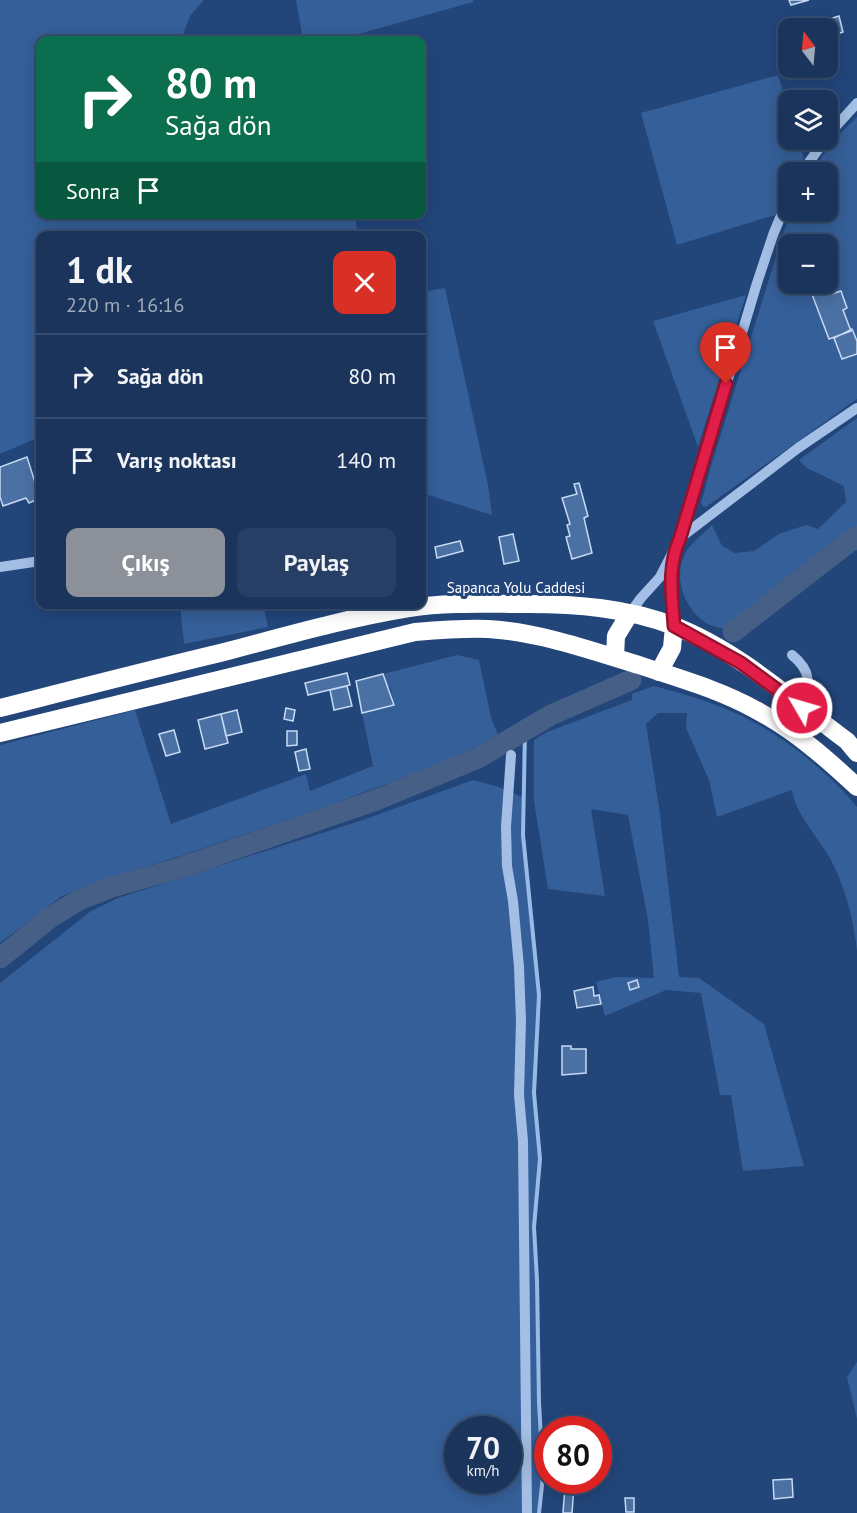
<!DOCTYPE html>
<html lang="tr">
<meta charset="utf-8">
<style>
body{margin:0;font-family:"PT Sans",sans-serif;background:#273f65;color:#f1f3f6;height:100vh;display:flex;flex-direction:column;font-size:22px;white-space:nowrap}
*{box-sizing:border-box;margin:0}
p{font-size:20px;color:#9faabb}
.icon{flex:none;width:33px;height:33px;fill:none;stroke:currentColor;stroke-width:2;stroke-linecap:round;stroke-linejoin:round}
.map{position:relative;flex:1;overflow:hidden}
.sheet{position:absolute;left:36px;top:231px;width:390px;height:378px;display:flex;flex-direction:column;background:#1a345c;border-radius:12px;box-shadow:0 3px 15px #0003,0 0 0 2px #384f72}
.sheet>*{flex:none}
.guide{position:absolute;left:36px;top:36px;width:390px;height:183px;border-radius:12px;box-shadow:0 3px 15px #0003,0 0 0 2px #384f72;background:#0b6e4f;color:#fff;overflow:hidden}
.needle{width:39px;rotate:344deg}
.buttons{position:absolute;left:778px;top:18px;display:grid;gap:12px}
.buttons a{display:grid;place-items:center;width:60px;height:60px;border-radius:12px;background:#1a345c;box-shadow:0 3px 15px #0003,0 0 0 2px #384f72;font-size:30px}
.speed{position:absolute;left:444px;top:1416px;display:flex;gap:12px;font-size:30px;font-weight:700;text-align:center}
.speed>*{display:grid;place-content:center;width:78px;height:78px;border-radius:50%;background:#1a345c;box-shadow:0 3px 15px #0003,0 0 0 2px #384f72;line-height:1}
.speed small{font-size:15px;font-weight:400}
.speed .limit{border:9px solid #d22;background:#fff;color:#111}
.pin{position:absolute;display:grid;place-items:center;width:51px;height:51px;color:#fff;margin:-62px -26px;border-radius:50% 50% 50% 0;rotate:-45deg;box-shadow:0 0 6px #0007}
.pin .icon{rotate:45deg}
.me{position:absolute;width:66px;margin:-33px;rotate:308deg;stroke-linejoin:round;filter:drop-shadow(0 0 4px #0008)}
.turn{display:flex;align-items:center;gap:21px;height:126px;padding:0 30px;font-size:27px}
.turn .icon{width:78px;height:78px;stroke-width:2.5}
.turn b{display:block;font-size:42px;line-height:51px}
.then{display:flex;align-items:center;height:57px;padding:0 30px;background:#0003;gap:12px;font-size:22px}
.round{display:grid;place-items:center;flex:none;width:63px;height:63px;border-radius:12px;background:#273f65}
.head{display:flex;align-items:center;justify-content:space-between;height:102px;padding:0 30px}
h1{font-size:36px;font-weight:800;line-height:45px}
.primary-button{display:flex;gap:12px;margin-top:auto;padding:12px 30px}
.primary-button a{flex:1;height:69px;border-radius:12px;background:#8c9099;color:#fff;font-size:24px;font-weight:800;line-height:69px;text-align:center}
.primary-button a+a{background:#273f65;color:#f1f3f6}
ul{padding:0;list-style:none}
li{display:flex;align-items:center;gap:18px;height:84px;padding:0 30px;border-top:2px solid #384f72}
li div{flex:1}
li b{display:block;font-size:22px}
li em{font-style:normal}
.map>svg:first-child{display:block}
</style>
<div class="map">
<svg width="857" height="1513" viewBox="0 0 857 1513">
<rect width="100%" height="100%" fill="#22457a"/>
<path fill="#355f98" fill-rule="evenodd" d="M0,0H204L190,16L181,40H40V214L355,215L358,235L40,236V424L37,438L0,454Z
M296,0H473V2L337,40H303Z
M778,75L789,111V140H798L804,158L794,172H789V181L775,215L677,245L641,113Z
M857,117V399L706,507L703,506L701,503L711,466L785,228L793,212H828V172H813C823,152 841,132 857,117ZM789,244H828V284H789Z
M445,288L488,485L492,515L422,493V292Z
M746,295L698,447L653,321Z
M857,418V551L850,542L733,632C725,629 713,627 706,623C684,608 672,577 686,552C692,542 704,533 712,525L722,546L735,553L754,551L779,534L806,525L818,529L846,502L844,486L807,468L799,460Z
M180,605H263L268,627L184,644Z
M457,655L479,660L491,718L499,737L424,770L330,805L181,856L112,877L62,896L0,943V745L135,710L171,824L306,774L310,791L373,766L362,713L394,705L390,687H387L383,674Z
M654,686C681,693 708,701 733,712C777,731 827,770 857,807V951C854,923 847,893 834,866C822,840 797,819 792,790L717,817L709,780L686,728L687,713H658L646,724L659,807L679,977L699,978L764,1024L804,1166L743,1171L731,1095H720L701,993L666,990L605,1016L596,982L617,977L654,978L648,920L628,815L591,809L605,896L548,889L534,801V740L547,732L632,700V694Z
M473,780L499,787L522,797L525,865L532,918L539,995L534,1093L540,1159L534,1227L537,1280L539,1402L543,1476L539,1513H0V983L91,911L118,898L363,820ZM458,1430H508V1480H458Z
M857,1362V1419L847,1377Z"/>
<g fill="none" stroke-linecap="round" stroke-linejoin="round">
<path stroke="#98bae6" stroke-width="4" d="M525,730L523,835L539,995L534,1093L540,1159L534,1227L537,1280L539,1402L543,1476L539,1513"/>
<path stroke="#455f86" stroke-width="21" d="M733,632L857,536
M0,958L51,917L79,900L112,887L180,868L376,800L478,758L551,715L631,680"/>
</g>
<path fill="#4b70a3" stroke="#c7daf4" stroke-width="1.5" d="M789,0H809L791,5Z
M839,16L843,32L828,37V28H821L820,22Z
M824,284L828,295L841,291L847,308L843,310L851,331L829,339L810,289Z
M852,329L857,341V354L842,359L834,338Z
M27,457L40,498L29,503L26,498L3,506L0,497V467Z
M579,483L588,516L584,518L592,553L572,559L566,537L570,536L567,525L570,524L562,498L577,494L574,484Z
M513,534L519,561L504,564L499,537Z
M460,541L463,551L437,558L435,547Z
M347,673L350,685L308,695L305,683Z
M383,674L394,705L362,713L356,681Z
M347,686L352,706L334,710L330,690Z
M286,708L295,710L293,721L284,719Z
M237,710L242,732L226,736L221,714Z
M221,714L228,743L205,749L198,720Z
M174,730L180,752L166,756L159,734Z
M287,731H297V745L287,746Z
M306,749L310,769L299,771L295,752Z
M637,980L639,987L630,990L628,983Z
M593,987L594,996L599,995L601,1004L577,1008L574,991Z
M562,1046H571V1049H586V1073L562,1075Z
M792,1479L793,1497L774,1499L773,1480Z
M565,1486H574L572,1513H563Z
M625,1498H634V1512H626Z"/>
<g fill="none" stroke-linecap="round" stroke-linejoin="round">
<path stroke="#a4bfe5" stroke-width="10" d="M828,135L857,103
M802,172L825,140
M680,538L798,448L857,408
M673,557L670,584L674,626
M0,567L40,561
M630,613L641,598L660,577L680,538L757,283L773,235L789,196
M792,655C813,672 809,684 802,707
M511,755L506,827L507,866L513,901L519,967L521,1021L519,1095L523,1141L527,1513"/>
<path stroke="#fff" stroke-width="18" d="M615,657L616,636L630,613
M659,672L672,648L674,626
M0,708C75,689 149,670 224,652C285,636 347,618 409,608C448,602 488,604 527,604C577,604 627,608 674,626C737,650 793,701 847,741L857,753
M0,733L415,632C439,630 463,628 488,629C540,632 592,651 642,666C681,679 720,690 756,710C794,730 826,758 857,787"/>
</g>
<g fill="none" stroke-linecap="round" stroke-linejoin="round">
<g stroke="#92132f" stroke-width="15">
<path id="route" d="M726,384L680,538C667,567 672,595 674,626L741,663L802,708"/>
</g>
<use href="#route" stroke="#e11d48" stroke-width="10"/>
</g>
<g text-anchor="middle" stroke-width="6" stroke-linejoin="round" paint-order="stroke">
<g font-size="15" fill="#fff" stroke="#22457a">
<text x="516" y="593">Sapanca Yolu Caddesi</text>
</g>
</g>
</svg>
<div class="buttons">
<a><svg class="needle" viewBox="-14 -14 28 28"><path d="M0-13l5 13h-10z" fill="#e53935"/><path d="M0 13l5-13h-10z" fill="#9faabb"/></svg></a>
<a><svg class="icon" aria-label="layers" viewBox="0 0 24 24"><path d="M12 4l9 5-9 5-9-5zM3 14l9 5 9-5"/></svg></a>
<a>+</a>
<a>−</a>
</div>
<div class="speed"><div>70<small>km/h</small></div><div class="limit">80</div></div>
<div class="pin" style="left:726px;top:384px;background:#d93025"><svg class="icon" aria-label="arrive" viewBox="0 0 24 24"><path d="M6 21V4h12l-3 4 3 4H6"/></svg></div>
<svg class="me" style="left:802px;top:708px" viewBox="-20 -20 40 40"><circle r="17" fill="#e11d48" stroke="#fff" stroke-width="3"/><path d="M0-11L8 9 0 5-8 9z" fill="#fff"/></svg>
<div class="guide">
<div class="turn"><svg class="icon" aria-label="right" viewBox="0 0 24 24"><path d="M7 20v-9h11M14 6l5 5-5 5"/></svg><div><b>80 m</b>Sağa dön</div></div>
<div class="then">Sonra<svg class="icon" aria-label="arrive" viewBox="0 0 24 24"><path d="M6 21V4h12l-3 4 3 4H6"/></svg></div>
</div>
<section class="sheet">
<div class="head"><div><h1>1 dk</h1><p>220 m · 16:16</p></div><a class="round" style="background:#d93025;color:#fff"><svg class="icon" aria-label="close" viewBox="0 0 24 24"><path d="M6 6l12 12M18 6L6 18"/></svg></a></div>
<ul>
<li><svg class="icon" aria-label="right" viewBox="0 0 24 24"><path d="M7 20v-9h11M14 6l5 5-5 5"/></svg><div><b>Sağa dön</b></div><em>80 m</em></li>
<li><svg class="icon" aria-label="arrive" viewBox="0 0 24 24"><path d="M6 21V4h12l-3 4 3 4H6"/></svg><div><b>Varış noktası</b></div><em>140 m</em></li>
</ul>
<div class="primary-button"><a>Çıkış</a><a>Paylaş</a></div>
</section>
</div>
